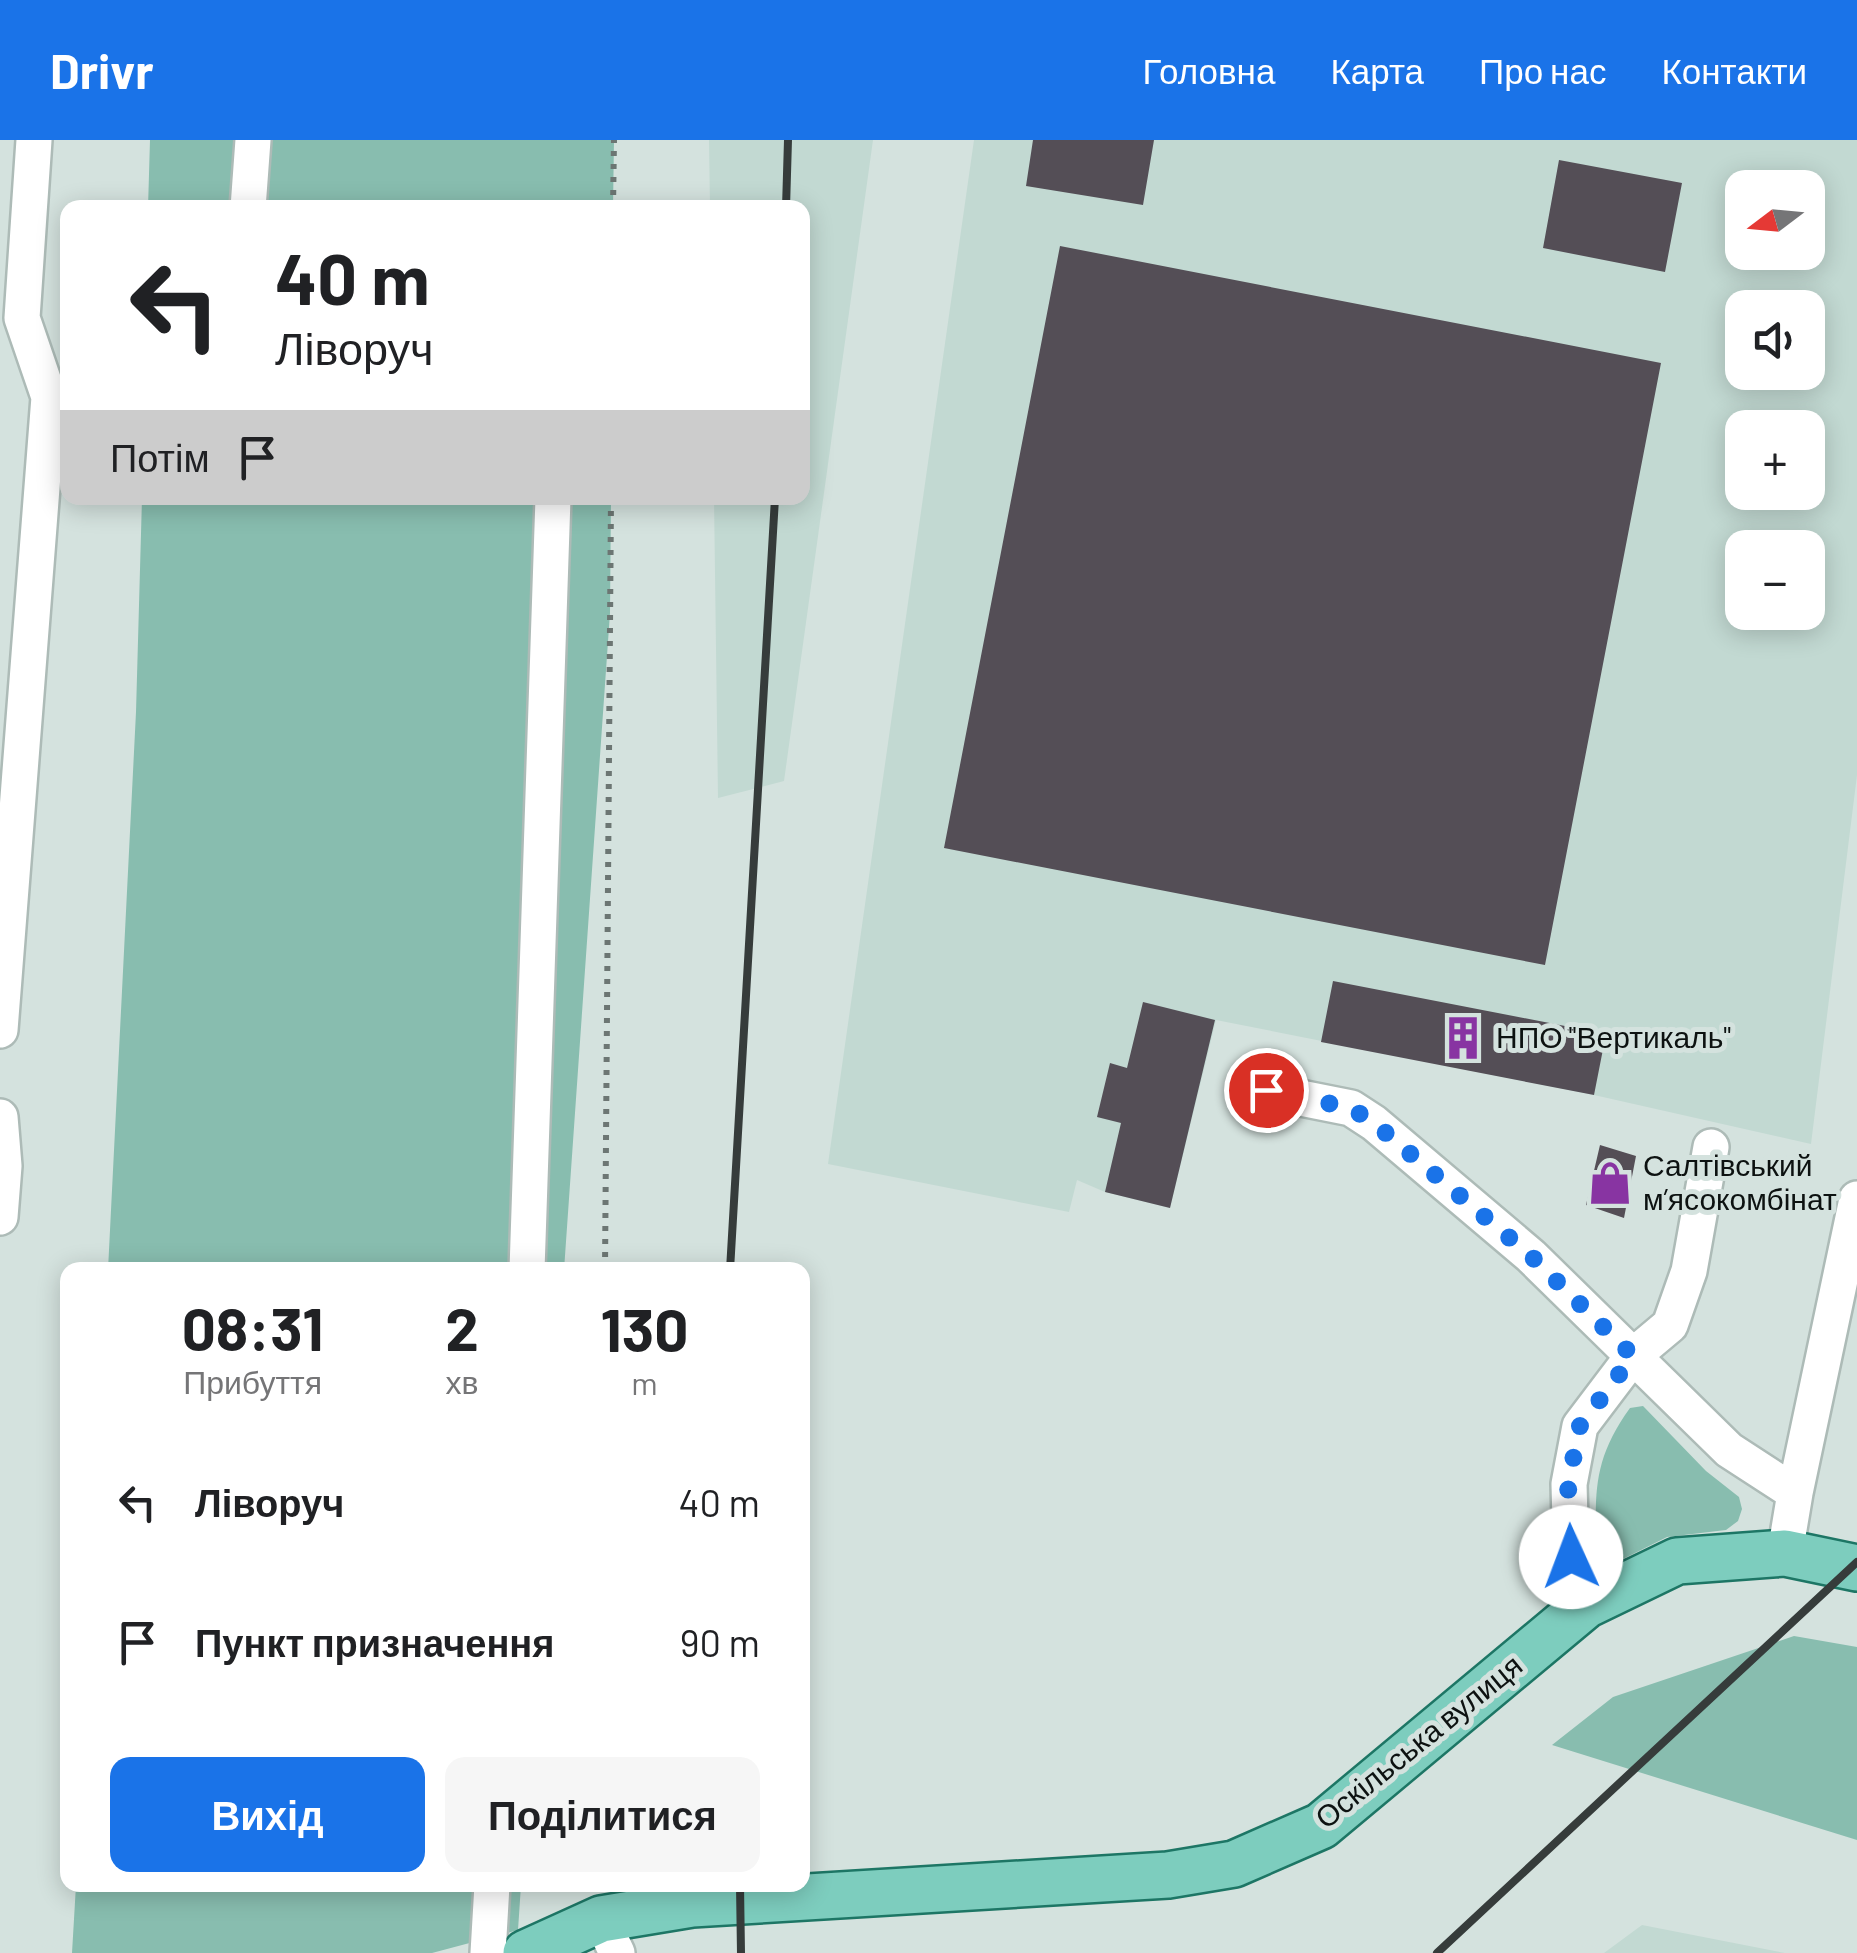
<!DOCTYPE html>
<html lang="uk">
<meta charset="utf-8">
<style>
body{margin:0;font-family:Barlow,sans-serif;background:#f6f6f6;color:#202124;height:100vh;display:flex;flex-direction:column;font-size:38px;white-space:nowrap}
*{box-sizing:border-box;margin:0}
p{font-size:32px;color:#757577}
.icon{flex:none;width:55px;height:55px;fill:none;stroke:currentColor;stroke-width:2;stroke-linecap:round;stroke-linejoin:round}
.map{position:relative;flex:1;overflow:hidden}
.panel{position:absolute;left:60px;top:1122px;width:750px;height:630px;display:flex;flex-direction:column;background:#fff;border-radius:20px;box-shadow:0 5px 25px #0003}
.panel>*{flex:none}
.top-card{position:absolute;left:60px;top:60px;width:750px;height:305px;border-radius:20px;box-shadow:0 5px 25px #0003;background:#fff;color:#202124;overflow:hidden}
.needle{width:65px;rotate:254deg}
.fabs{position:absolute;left:1725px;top:30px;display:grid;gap:20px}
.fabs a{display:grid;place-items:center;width:100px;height:100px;border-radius:20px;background:#fff;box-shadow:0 5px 25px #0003;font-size:50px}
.pin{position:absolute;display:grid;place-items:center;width:85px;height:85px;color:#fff;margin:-42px;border:5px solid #fff;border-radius:50%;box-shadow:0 2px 10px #0007}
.me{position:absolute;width:110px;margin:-55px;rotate:358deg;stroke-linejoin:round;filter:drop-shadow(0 0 8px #0008)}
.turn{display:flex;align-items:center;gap:35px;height:210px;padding:0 50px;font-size:45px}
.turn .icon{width:130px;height:130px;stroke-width:2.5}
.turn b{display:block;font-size:70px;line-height:85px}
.then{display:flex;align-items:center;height:95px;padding:0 50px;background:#0003;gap:20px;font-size:38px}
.eta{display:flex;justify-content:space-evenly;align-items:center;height:170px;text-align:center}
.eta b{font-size:60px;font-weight:700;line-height:70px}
.primary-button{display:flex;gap:20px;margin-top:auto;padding:20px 50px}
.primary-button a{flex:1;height:115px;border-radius:20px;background:#1a73e8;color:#fff;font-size:40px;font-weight:700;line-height:115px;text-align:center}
.primary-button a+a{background:#f6f6f6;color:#202124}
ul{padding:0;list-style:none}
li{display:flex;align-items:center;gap:30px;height:140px;padding:0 50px}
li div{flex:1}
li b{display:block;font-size:38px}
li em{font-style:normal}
header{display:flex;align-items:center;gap:60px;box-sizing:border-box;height:140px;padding:0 50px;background:#1a73e8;color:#fff}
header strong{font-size:48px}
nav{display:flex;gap:55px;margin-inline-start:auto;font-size:35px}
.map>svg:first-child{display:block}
</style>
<header>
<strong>Drivr</strong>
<nav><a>Головна</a><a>Карта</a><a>Про нас</a><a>Контакти</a></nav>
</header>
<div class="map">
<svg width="1857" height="1813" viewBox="0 0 1857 1813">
<rect width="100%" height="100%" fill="#d4e2de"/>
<path fill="#c2d9d2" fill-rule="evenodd" d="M709,0H873L784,641L718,658L714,358H802V68L710,67Z
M974,0H1857V635L1811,1004L1594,955L1216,880L1170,1068L1105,1052L1077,1040L1069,1072L828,1024ZM1742,48H1808V112H1742ZM1742,168H1808V232H1742ZM1742,288H1808V352H1742ZM1742,408H1808V472H1742Z
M1642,1785L1785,1813H1604Z"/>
<path fill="#88bdaf" d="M150,0H614L613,67L148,68Z
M142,358H611L610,473L564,1130H108L136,572Z
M1643,1266L1706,1331L1739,1357L1742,1369L1738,1381L1726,1390L1667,1397L1605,1428L1597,1420C1595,1356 1591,1322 1630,1268Z
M1794,1496L1857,1507V1700L1552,1605L1613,1557Z
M76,1745H521L518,1790L432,1813H72Z"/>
<path fill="#544e56" d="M1033,0H1154L1143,65L1026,46Z
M1559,20L1682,43L1665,132L1543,108Z
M1060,106L1661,223L1545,825L944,708Z
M1333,841L1606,894L1594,955L1321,902Z
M1143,862L1215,880L1170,1068L1105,1052L1121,983L1097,977L1110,923L1127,928Z
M1600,1005L1636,1016L1624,1078L1586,1065Z"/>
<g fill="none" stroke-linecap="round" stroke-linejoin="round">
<g stroke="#adbbb7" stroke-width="40">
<path id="minor" d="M248,68L253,0
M0,890L49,257L22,178L34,0
M1266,951L1351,968L1374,983L1531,1116L1729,1310L1795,1353
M0,977L4,1026
M0,1026H4L0,1077
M527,1130L553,358
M1785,1413L1795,1353L1857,1059
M1586,1465L1571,1417L1569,1344L1580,1286L1633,1216L1670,1185L1689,1131L1711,1007
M601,1779L617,1813
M488,1813L492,1745"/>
</g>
<g stroke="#1d7665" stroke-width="50">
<path id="major" d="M526,1813L601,1779L692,1764L1168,1735L1234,1724L1321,1686L1586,1465L1677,1421L1785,1413L1857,1428"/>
</g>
<path stroke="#6c7673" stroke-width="6" stroke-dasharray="5 8" stroke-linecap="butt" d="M613,68L614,0
M605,1130L611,358"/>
<use href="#minor" stroke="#fff" stroke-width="35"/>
<use href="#major" stroke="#7dcdbe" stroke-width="45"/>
<path stroke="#363c3b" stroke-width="8" d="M786,68L788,0
M730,1130L775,358
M740,1745L741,1813
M1437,1813L1857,1422"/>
</g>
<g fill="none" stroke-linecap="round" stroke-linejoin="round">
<path stroke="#1a73e8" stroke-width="18" stroke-dasharray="0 32.4" d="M1266,950L1351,968L1374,983L1531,1116L1633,1216L1580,1286L1568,1344L1571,1417"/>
</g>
<defs>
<g id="building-bare" transform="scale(3.45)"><path d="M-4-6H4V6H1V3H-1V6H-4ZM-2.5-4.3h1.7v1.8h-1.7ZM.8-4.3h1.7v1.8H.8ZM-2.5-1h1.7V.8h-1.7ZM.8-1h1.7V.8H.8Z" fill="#8834a2" stroke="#d4e2de" stroke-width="2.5" paint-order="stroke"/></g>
<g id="shop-bare" transform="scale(3.45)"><path d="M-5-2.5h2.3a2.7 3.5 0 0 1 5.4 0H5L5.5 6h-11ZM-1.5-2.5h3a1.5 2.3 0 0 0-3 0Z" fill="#8834a2" stroke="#d4e2de" stroke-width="2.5" paint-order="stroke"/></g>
</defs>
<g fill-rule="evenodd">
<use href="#building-bare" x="1463" y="898"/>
<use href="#shop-bare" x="1610" y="1043"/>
</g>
<g text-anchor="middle" stroke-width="10" stroke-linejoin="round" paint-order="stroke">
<g font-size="30" fill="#0d1211" stroke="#d4e2de" text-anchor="start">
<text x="1496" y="908">НПО "Вертикаль"</text>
<text x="1643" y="1036">Салтівський<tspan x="1643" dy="34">мʼясокомбінат</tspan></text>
</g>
<g font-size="30" fill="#0d1211" stroke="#d4e2de">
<text transform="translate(1419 1602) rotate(-39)" y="10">Оскільська вулиця</text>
</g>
</g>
</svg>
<div class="fabs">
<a><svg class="needle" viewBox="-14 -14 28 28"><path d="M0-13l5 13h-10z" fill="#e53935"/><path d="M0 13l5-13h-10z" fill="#757577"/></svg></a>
<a><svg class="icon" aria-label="sound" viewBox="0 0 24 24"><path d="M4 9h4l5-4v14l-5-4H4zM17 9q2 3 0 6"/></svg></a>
<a>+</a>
<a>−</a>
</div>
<div class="pin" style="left:1266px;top:950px;background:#d93025"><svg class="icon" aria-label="arrive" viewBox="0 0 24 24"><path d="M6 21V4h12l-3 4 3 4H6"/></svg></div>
<svg class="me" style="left:1571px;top:1417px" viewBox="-20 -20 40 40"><circle r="19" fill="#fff"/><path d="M0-13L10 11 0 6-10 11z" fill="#1a73e8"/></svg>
<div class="top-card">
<div class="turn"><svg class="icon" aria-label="left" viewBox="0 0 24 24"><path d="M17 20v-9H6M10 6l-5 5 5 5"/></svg><div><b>40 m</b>Ліворуч</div></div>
<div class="then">Потім<svg class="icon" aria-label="arrive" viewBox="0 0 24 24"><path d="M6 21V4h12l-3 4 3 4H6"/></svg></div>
</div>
<section class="panel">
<div class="eta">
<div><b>08:31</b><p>Прибуття</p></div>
<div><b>2</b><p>хв</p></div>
<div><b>130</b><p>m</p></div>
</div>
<ul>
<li><svg class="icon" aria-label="left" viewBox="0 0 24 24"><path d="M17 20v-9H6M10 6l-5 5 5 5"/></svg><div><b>Ліворуч</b></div><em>40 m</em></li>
<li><svg class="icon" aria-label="arrive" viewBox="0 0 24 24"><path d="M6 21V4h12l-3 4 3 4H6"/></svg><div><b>Пункт призначення</b></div><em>90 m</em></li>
</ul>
<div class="primary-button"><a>Вихід</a><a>Поділитися</a></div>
</section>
</div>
